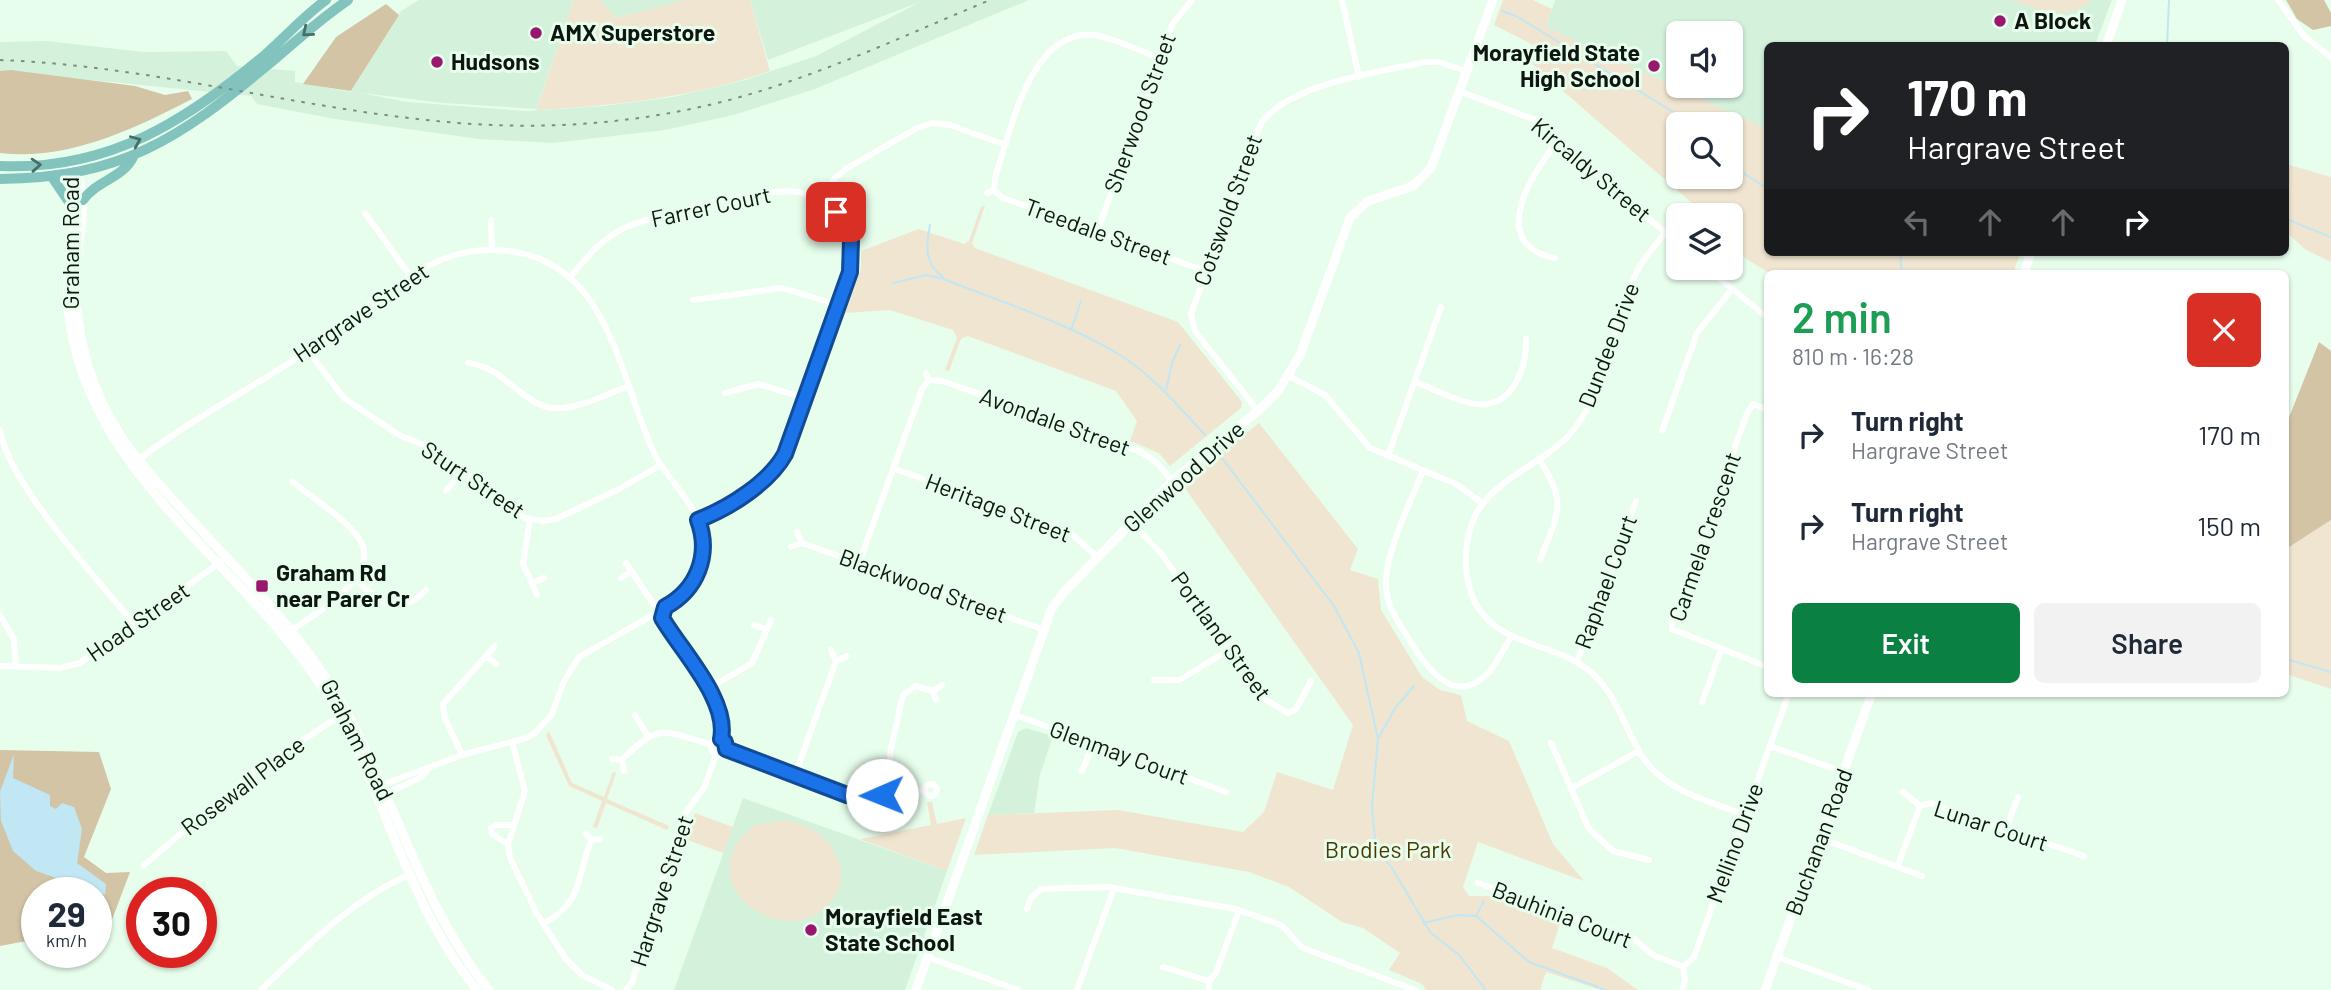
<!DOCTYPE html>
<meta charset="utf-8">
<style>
body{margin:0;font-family:Barlow,sans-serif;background:#f2f2f3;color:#1f2937;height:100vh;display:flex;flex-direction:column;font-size:26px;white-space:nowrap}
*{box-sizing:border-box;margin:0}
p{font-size:23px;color:#747a83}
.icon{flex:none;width:38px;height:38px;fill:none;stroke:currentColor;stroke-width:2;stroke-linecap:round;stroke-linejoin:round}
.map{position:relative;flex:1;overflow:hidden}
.drawer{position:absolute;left:1764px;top:270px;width:525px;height:427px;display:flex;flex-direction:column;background:#fff;border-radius:10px;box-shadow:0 2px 5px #0004}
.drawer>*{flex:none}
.guide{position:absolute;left:1764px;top:42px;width:525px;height:214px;border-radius:10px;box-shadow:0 2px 5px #0004;background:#202124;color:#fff;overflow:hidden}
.tools{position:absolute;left:1666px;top:21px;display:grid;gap:14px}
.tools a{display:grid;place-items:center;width:77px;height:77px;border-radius:10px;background:#fff;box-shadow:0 2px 5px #0004;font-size:35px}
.speed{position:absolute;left:21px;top:877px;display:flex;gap:14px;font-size:35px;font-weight:700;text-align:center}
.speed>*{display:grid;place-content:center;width:91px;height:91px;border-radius:50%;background:#fff;box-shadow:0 2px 5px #0004;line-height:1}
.speed small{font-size:18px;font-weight:400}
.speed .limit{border:10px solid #d22;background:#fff;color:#111}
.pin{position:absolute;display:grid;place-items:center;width:60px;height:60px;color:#fff;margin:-30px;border-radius:14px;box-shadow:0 4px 10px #0006}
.me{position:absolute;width:77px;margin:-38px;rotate:269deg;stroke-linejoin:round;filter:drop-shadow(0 0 5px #0008)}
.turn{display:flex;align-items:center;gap:24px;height:147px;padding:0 28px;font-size:32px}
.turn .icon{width:91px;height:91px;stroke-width:2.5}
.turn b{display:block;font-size:49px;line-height:60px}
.lanes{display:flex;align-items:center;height:66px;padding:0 28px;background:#0003;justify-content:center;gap:35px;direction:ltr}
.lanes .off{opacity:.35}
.round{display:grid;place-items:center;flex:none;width:74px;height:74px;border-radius:10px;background:#f2f2f3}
.headline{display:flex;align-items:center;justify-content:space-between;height:119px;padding:0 28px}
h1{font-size:42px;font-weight:600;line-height:52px;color:#1e9e55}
.primary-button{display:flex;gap:14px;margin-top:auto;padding:14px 28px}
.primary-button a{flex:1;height:80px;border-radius:10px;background:#0b8043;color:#fff;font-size:28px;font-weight:600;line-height:80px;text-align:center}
.primary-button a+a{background:#f2f2f3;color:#1f2937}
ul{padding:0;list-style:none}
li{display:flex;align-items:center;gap:21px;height:91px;padding:0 28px}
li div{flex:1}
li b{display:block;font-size:26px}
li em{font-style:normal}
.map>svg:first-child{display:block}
</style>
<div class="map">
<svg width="2331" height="990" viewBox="0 0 2331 990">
<rect width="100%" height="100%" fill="#e7feec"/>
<path fill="#d4f2db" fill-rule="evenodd" d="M419,0H574L536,109L443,103L361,93L408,102L526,111L603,106L673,97L745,80L816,56L920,2L768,60L750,0H1029L815,89L734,115L665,130L553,143L479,139L335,119L257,104L251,96L0,71V42L47,41L144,52L226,51L237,66L295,71V82L351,92L401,11Z
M600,0H685L616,18Z
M1555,0H2112L2095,45L1768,46L1767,129L1546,27ZM1678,33H1731V86H1678Z
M1026,728L1053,736L1040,775L1034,813L988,815L1018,732Z
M743,798L947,871L905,990H674Z"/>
<path fill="#f0e5d0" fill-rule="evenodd" d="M574,0H600L616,18L685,0H750L770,71C694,97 615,106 536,110Z
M1503,0H1533L1552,9L1546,27L1767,129L1768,252H2021L2013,273H1770C1739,255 1731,253 1731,215H1698L1700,210L1532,64L1539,48L1494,25ZM1678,124H1731V177H1678Z
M2012,0H2092C2067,24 2040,10 2012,0Z
M2286,164L2331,177V262L2306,250L2286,232Z
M985,206L972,243L975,248L1178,322L1242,402L1241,408L1170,466L1159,453L1130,441L1137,421L1116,391L968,336L961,339L949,371L945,370L957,338L953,330L890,310L845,313L861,269V251L919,229L964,244L969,241L981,207Z
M1259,423L1358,549L1350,570L1378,579L1381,610L1422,677L1440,690L1461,695L1467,721L1509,741L1553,844L1584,881L1478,842L1463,887L1469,896H1495L1561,920L1552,948L1607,968L1638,990H1601L1546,972L1540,990H1426L1422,984L1389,970L1400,953L1363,928L1342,922L1289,887L1249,872L1115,848L974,855L988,815L1118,810L1243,832L1264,812L1277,772L1333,790L1353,725L1182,484Z
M2331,520V689L2286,674V549Z
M549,731L572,783L604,797L613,772L616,773L607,799L669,826L667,830L606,803L597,828L593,827L602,801L569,786L546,735Z
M927,802H932L937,824L966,818L947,871L860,839L931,825Z
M695,813L733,827L723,853L685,839Z
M787,820C814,828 832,837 840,866C843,876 840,887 835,896C802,950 711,907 733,851C736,842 746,834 752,826Z"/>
<path fill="#d3c4a6" d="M2286,0H2324L2331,13V26L2313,30L2297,19Z
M386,4L399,15L351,91L303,84L336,37Z
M11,70L135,86L165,95L188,91L192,99C134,129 68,161 0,153V71Z
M2319,342L2331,351V520L2286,549V425Z
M0,750L99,752L111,789L84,857L106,873L130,872L110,925L96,927V892H37V939L0,946Z"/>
<path fill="#c0e7f3" d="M14,754L13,778L50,795V806L56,809L62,803L74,807L82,829L77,863L106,884L105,895L36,871L13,851L1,821L0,792Z"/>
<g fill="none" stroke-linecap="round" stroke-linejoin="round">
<path stroke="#c0e7f3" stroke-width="2" d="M1502,11L1516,16L1693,124
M2167,46L2169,0
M1731,165L1768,189
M2286,219L2331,237
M930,225C926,245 924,264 943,277
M1900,252L1902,273
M893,283L926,275L944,279C1003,303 1069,323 1123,357C1155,378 1179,407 1205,435
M1071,330L1081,301
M1166,390L1172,363L1180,345
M1222,458L1334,606L1359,653L1378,739L1372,806L1376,848L1392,868L1430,932L1459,955L1486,990
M2286,659L2331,672
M1379,737L1396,707L1414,686
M1476,916L1484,901
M1423,923L1458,915L1476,916L1529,962L1606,990"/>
<path stroke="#fff" stroke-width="6" d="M1342,0L1359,77
M2278,0L2304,36L2331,57
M1459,91L1538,121L1678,244
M994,190L1001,197L1205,271
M987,193L994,190L996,174C1011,130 1031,28 1094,35C1115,38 1139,51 1160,58
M821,200L834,179L846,169L917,128L933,123L950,125L1006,145
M365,213L411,277
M491,220L492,250
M1097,232L1173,23L1192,0
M1665,233C1656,245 1644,258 1637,271C1613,319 1608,386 1575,428C1546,466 1489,477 1472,523C1463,549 1463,582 1477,606C1503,649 1559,642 1593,674C1616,695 1624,725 1639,751C1661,790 1705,800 1745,815
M1555,258C1486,245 1532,171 1560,139
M1707,268L1768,318
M570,278C584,259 599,242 620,230C649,215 767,187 798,192C838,199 857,236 851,272L785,454C769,483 729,508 698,520
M693,300L782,288L839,305
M308,351L344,398L399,435L436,450L510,509L525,518L542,521L556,519L617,490L661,465
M468,363C509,368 524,412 563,408C585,406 608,393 629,386
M1289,376L1325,395L1370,448L1456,484L1482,503
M929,380L943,381L1141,452L1157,463L1172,481
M1415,382C1435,389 1465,407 1487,404C1516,400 1527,363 1526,339
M725,393L758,384L805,398
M1768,410L1753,404L1746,416L1673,618L1672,629L1768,667
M1258,411L1195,331L1191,314L1261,123C1289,84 1378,72 1425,62H1438L1466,71
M0,430C8,483 99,581 135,625
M1662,431L1697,333L1732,289
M1388,456L1441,307
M1540,461C1569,505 1557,514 1540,560
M136,462C190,419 252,389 309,350C349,323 386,287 430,265C449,255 469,250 491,250C607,250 617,370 653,451C668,483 702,506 703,543C704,571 689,595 665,607
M893,468L1072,534L1097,557
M1423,470C1411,503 1384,553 1386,587C1387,608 1400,624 1410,641C1426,667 1455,708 1488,673C1497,663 1504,648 1511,637
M446,491L462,471
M530,519L523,564L537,595
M1131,522L1160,552L1263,698L1288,713L1296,709L1311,681
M802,543L1044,630
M791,547L802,543L797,532
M626,563L654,605
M859,563L922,389L929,380L926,374
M621,578L632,571
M356,580C382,603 397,619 426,590
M532,583L544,578
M1767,586H1768
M0,615L14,639L16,667
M662,619L720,709L723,721L721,739
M754,625L767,630
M287,633C313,616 384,576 359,538C343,516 313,499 292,481
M831,650L836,661L847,656
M486,656L496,664
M1577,662L1636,501
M0,666L60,668L80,663L226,558
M1154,680H1179L1229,650
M708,689L752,663L771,620
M936,700L933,691L942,685
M1702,702L1721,650
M1013,714L1226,792
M635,715L647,735
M711 747a8 8 0 1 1 16 0a8 8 0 1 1-16 0Z
M512,742L525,791L508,844L510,858L537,914L566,959L582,975L612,990
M1551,743L1589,829L1613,851L1649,860
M1770,746L1844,772
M726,749L856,798L925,790
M462,755L445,718L443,704L495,646
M612,759L622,760L624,771
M622,760C660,721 663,732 711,744
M1082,771L1093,744
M795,775L836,661
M925 790a6 6 0 1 1 12 0a6 6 0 1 1-12 0Z
M379,786L462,755L526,738L535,733L552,714L564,681L579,657L651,616
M1572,788L1639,751
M1903,792L1920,806
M892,793L890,753L903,695L915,686L933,691
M378,797L420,778L428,770
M2006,829L2018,797
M586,833L591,840L600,839
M1820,838L1922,876
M508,844L492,834L491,828L497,825H514
M144,865L252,773L343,714
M1897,867L1920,806L1931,803L2084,856
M1478,883L1633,938L1653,955L1683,967
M1027,909L1031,898L1041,889L1107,887L1236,909L1281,925L1303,948L1415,990
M544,923C583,903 577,876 591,840
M927,957L1018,990
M1777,957L1868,990
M1163,967L1209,981
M261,990C307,946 352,899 411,874
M626,990L632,982L648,934L656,898L684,815L705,786L716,754
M1077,990L1114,888
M1209,990V981L1216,973L1239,910
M1682,990L1685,980L1683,967L1694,957L1789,693"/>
<path stroke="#fff" stroke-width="9" d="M2106,46L2122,0
M71,161C93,197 77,236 76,275C75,318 83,359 100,398C121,445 154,479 188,516C237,569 289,621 328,681C392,779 415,899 489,990
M71,167C70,182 76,198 75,214C73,246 65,276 68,309C86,479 245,561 329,698C384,789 409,909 477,990
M2024,273L2031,252
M916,990L1052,608L1065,591L1172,481L1258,411L1278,391L1300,355L1350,218L1368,201L1413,186L1431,168L1493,0
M1765,990L1872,693"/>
<path stroke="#82c4bd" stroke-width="10" d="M0,166C108,171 187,121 266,54C286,36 304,16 326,0
M52,177L75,211
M0,179C121,178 179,139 269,64C295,42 320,19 348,0
M83,200C96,181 123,178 133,157"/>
<path stroke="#7d8c80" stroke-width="2" stroke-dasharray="3.5 7" stroke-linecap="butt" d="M0,60C165,66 328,118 492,125C589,129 688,116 779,85C851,61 920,29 990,0"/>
</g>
<defs><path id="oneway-chevron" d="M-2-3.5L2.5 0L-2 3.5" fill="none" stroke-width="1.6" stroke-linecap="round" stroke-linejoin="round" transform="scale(1.75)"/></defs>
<g stroke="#486d66">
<use href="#oneway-chevron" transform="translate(307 32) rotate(140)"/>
<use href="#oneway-chevron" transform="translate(136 141) rotate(-23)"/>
<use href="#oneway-chevron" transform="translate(36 165) rotate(-4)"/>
</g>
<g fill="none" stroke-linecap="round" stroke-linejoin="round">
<g stroke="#114b97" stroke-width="18">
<path id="route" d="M836,212L851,240L850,272L785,454C769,483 729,508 698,520C711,555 697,590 665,607L662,618C682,652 729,700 721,739L725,742L726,749L847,795L865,798L882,795"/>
</g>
<use href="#route" stroke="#1a73e8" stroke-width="12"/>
</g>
<g fill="#98186f" stroke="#e7feec" stroke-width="2.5">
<circle cx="2000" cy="21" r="7"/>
<circle cx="536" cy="33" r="7"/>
<circle cx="437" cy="62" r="7"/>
<circle cx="1654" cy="66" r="7"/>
<rect x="255" y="579" width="14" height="14" rx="3.5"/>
<circle cx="811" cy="930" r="7"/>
</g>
<g text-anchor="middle" stroke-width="6" stroke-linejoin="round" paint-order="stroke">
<g font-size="23" font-weight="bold" fill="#0e1610" stroke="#e7feec" text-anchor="start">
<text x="2014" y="29">A Block</text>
<text x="550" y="41">AMX Superstore</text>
<text x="1640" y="61" text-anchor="end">Morayfield State<tspan x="1640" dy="26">High School</tspan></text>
<text x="451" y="70">Hudsons</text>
<text x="276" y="581">Graham Rd<tspan x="276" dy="26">near Parer Cr</tspan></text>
<text x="825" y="925">Morayfield East<tspan x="825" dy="26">State School</tspan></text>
</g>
<g font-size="23" fill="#0e1610" stroke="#e7feec">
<text transform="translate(1140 113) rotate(-70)" y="8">Sherwood Street</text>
<text transform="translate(1591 170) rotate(40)" y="8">Kircaldy Street</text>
<text transform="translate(711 207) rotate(-12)" y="8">Farrer Court</text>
<text transform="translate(1228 210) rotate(-70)" y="8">Cotswold Street</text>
<text transform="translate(1098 232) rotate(20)" y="8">Treedale Street</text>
<text transform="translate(71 243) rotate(-90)" y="8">Graham Road</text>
<text transform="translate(361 313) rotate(-34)" y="8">Hargrave Street</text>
<text transform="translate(1609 345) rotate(-69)" y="8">Dundee Drive</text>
<text transform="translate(1055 422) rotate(20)" y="8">Avondale Street</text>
<text transform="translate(1184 477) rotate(-42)" y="8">Glenwood Drive</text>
<text transform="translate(473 480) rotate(34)" y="8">Sturt Street</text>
<text transform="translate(998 508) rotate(21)" y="8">Heritage Street</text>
<text transform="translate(1705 537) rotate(-71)" y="8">Carmela Crescent</text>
<text transform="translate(1606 582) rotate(-70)" y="8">Raphael Court</text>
<text transform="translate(923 586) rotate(20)" y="8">Blackwood Street</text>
<text transform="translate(138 622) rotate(-35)" y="8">Hoad Street</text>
<text transform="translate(1221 636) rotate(54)" y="8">Portland Street</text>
<text transform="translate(357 740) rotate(63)" y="8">Graham Road</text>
<text transform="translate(1119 753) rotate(20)" y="8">Glenmay Court</text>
<text transform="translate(243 786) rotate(-37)" y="8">Rosewall Place</text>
<text transform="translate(1991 826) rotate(18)" y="8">Lunar Court</text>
<text transform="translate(1819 842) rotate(-70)" y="8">Buchanan Road</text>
<text transform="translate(1735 843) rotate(-70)" y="8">Mellino Drive</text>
<text transform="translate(662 891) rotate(-72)" y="8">Hargrave Street</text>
<text transform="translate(1562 915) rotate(21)" y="8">Bauhinia Court</text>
</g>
<g font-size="23" fill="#4d3800" stroke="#e7feec">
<text x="1388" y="858">Brodies Park</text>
</g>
</g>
</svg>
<div class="tools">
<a><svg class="icon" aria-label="sound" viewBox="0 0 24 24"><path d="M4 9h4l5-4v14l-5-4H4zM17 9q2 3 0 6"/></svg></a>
<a><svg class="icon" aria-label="search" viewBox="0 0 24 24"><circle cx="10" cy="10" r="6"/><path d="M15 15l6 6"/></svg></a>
<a><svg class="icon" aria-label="layers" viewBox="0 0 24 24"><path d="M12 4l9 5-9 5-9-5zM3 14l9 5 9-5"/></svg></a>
</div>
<div class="speed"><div>29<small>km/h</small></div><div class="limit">30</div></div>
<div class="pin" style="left:836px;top:212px;background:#d93025"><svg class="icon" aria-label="arrive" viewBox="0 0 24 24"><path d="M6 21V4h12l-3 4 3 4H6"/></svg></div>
<svg class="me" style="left:882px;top:795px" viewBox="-20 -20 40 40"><circle r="19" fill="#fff"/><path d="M0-13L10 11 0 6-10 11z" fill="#1a73e8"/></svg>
<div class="guide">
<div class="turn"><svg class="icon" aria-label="right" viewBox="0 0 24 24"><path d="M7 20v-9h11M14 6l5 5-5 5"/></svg><div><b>170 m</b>Hargrave Street</div></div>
<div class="lanes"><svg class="icon off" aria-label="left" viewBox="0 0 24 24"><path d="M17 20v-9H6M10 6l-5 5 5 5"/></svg><svg class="icon off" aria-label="ahead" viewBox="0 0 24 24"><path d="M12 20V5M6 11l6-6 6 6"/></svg><svg class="icon off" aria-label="ahead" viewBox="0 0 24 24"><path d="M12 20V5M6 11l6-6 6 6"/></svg><svg class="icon" aria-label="right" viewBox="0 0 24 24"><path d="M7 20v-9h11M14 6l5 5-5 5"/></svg></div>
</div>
<section class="drawer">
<div class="headline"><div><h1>2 min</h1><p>810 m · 16:28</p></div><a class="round" style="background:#d93025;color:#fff"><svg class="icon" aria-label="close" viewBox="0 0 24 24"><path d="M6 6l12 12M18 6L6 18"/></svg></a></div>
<ul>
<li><svg class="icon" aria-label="right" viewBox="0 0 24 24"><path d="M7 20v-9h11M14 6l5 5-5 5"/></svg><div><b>Turn right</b><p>Hargrave Street</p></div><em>170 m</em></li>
<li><svg class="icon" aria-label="right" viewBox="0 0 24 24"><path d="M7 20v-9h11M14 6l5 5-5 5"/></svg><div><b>Turn right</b><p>Hargrave Street</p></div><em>150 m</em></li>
</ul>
<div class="primary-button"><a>Exit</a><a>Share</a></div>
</section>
</div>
